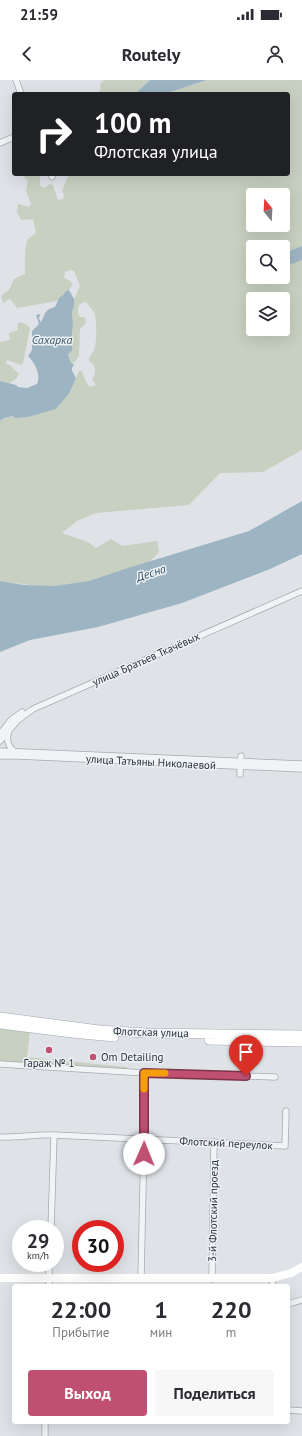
<!DOCTYPE html>
<html lang="ru">
<meta charset="utf-8">
<style>
body{margin:0;font-family:"PT Sans",sans-serif;background:#f7f7f7;color:#2b2b33;height:100vh;display:flex;flex-direction:column;font-size:15px;white-space:nowrap}
*{box-sizing:border-box;margin:0}
p{font-size:13px;color:#7c7c81}
.icon{flex:none;width:22px;height:22px;fill:none;stroke:currentColor;stroke-width:2;stroke-linecap:round;stroke-linejoin:round}
.map{position:relative;flex:1;overflow:hidden}
.drawer{position:absolute;left:12px;top:1204px;width:278px;height:140px;display:flex;flex-direction:column;background:#fff;border-radius:4px;box-shadow:0 4px 16px #0002}
.drawer>*{flex:none}
.top-card{position:absolute;left:12px;top:12px;width:278px;height:84px;border-radius:4px;box-shadow:0 4px 16px #0002;background:#202124;color:#fff;overflow:hidden}
.needle{width:26px;rotate:342deg}
.buttons{position:absolute;left:246px;top:108px;display:grid;gap:8px}
.buttons a{display:grid;place-items:center;width:44px;height:44px;border-radius:4px;background:#fff;box-shadow:0 4px 16px #0002;font-size:20px}
.speed{position:absolute;left:12px;top:1140px;display:flex;gap:8px;font-size:20px;font-weight:700;text-align:center}
.speed>*{display:grid;place-content:center;width:52px;height:52px;border-radius:50%;background:#fff;box-shadow:0 4px 16px #0002;line-height:1}
.speed small{font-size:10px;font-weight:400}
.speed .limit{border:6px solid #d22;background:#fff;color:#111}
.pin{position:absolute;display:grid;place-items:center;width:34px;height:34px;color:#fff;margin:-41px -17px;border-radius:50% 50% 50% 0;rotate:-45deg;box-shadow:0 0 4px #0007}
.pin .icon{rotate:45deg}
.me{position:absolute;width:44px;margin:-22px;rotate:1deg;stroke-linejoin:round;filter:drop-shadow(0 0 3px #0008)}
.turn{display:flex;align-items:center;gap:14px;height:84px;padding:0 16px;font-size:18px}
.turn .icon{width:52px;height:52px;stroke-width:2.5}
.turn b{display:block;font-size:28px;line-height:34px}
.eta{display:flex;justify-content:space-evenly;align-items:center;height:68px;text-align:center}
.eta b{font-size:24px;font-weight:700;line-height:28px}
.cta{display:flex;gap:8px;margin-top:auto;padding:8px 16px}
.cta a{flex:1;height:46px;border-radius:4px;background:#bf5071;color:#fff;font-size:16px;font-weight:700;line-height:46px;text-align:center}
.cta a+a{background:#f7f7f7;color:#2b2b33}
.status{display:flex;justify-content:space-between;align-items:center;height:28px;padding:0 20px;background:#fff;direction:ltr}
.status svg{height:11px;fill:currentColor}
header{display:flex;justify-content:space-between;align-items:center;height:52px;padding:0 16px;background:#fff;font-size:18px;font-weight:700}
.map>svg:first-child{display:block}
</style>
<div class="status"><b>21:59</b><svg viewBox="0 0 49 12"><path d="M0 12V9h3v3zM5 12V6h3v6zM10 12V3h3v9zM15 12V0h3v12zM26 1h20v11H26zM47 4h2v5h-2z"/></svg></div>
<header><svg class="icon" aria-label="back" viewBox="0 0 24 24"><path d="M15 5l-7 7 7 7"/></svg>Routely<svg class="icon" aria-label="person" viewBox="0 0 24 24"><circle cx="12" cy="8" r="4"/><path d="M4 21q1-7 8-7t8 7"/></svg></header>
<div class="map">
<svg width="302" height="1356" viewBox="0 0 302 1356">
<rect width="100%" height="100%" fill="#dfe3e7"/>
<path fill="#c7d0c1" fill-rule="evenodd" d="M104,0H150L135,14H97L101,9L100,4Z
M207,0H302V166L289,171L283,178V167H253V197H283V180L292,183L302,180V370L263,392L220,393L189,425L96,433L77,441L62,453L88,462L96,468L111,459L122,466L157,461L159,472L149,482L89,501L74,504L55,506H38L0,501V341L4,338L56,329L59,325L69,314L79,291H82L86,302L90,307L96,305L92,299C97,293 96,285 89,281C89,275 92,275 94,270C97,264 97,238 94,232C92,229 88,225 86,222C77,223 76,230 80,237H85L86,243L80,249L79,276L74,283L70,281L68,274L72,271V252L73,246L72,232L74,226V219L80,206L74,191L70,190L65,192L64,198L69,200L73,204L69,210L66,211C63,216 60,217 57,221L17,228L10,219L3,223L1,216L9,210L14,199L25,194C25,186 24,165 28,159C30,157 34,155 36,153L33,139L21,140L17,132L18,124L29,127L31,124L26,111L28,101L25,98L24,94H40V106L45,108L49,104L53,105L58,120L63,119L64,115L62,111L69,94H288V14H164ZM253,115H283V145H253ZM253,219H283V249H253Z
M19,242L26,244L30,248L23,283L21,285L7,280L6,284L10,285L19,294L16,299L9,303L0,301V262L10,260L9,253L18,250L17,247Z
M0,948L30,951L27,977L127,987V990L0,981Z"/>
<path fill="#9db5c3" d="M150,0H207L164,14H135Z
M302,166V180L292,184L283,180V178L289,171Z
M69,210L74,219V226L72,232L73,246L72,252V271L68,274L70,281L74,285C69,290 74,293 76,298L69,314L59,325L56,329L28,337L15,338L13,336L4,338L0,341V301L16,305L18,307L27,308L37,304C41,294 35,283 28,276L32,270V251L39,244L36,235L40,234L39,239L41,242C46,233 44,230 55,227L59,218L63,215L66,211Z
M302,421V474L300,475L270,489L182,523L98,547L30,560L0,572V501L24,505L55,506L89,501L128,488L249,451Z"/>
<g fill="none" stroke-linecap="round" stroke-linejoin="round">
<g stroke="#a5abb0" stroke-width="7">
<path id="street" d="M16,0L21,14
M0,63L14,57
M51,94L52,97
M9,651C6,659 8,667 15,672
M0,654L11,640L22,632
M0,661L18,640L33,629L302,511
M0,671L302,684
M0,676H18L302,689
M240,694L241,676
M0,984L145,993L275,997
M0,1057C18,1058 36,1054 54,1055L285,1066L286,1031
M51,1149L54,1055
M141,1198L144,1059L145,993
M212,1199L214,1062
M49,1206V1183
M272,1206L273,1198
M288,1224L302,1220
M288,1330L302,1331
M45,1356V1342"/>
</g>
<g stroke="#a0a9b1" stroke-width="10">
<path id="primary" d="M0,937L99,950L146,953L302,955
M0,944L72,953L114,957
M209,960L302,962"/>
</g>
<use href="#street" stroke="#f1f3f5" stroke-width="5.5"/>
<path stroke="#fff" stroke-width="8" d="M0,1198H273L291,1193L302,1187"/>
<use href="#primary" stroke="#fff" stroke-width="9"/>
</g>
<g fill="none" stroke-linecap="round" stroke-linejoin="round">
<g stroke="#7c3449" stroke-width="10">
<path id="route" d="M144,1074V993L246,996"/>
</g>
<use href="#route" stroke="#bf5071" stroke-width="7"/>
<path stroke="#f59e0b" stroke-width="7" d="M144,1009V993H165"/>
</g>
<g fill="#bf5071" stroke="#eef2f4" stroke-width="1.5">
<circle cx="49" cy="970" r="4"/>
<circle cx="93" cy="977" r="4"/>
</g>
<g text-anchor="middle" stroke-width="3" stroke-linejoin="round" paint-order="stroke">
<g font-size="11" fill="#2a333c" stroke="#eef2f4">
<text transform="translate(146 579) rotate(-24)" y="4">улица Братьев Ткачёвых</text>
<text transform="translate(151 682) rotate(3)" y="4">улица Татьяны Николаевой</text>
<text transform="translate(151 952) rotate(2)" y="4">Флотская улица</text>
<text transform="translate(226 1063) rotate(3)" y="4">Флотский переулок</text>
<text transform="translate(213 1131) rotate(-89)" y="4">3-й Флотский проезд</text>
</g>
<g font-size="11" fill="#2a333c" stroke="#eef2f4" text-anchor="start">
<text x="101" y="981">Om Detailing</text>
<text x="49" y="987" text-anchor="middle">Гараж № 1</text>
</g>
<g font-size="12" font-style="italic" fill="#38576b" stroke="#eef2f4">
<text x="52" y="264">Сахарка</text>
<text transform="translate(151 493) rotate(-18)" y="4">Десна</text>
</g>
</g>
</svg>
<div class="buttons">
<a><svg class="needle" viewBox="-14 -14 28 28"><path d="M0-13l5 13h-10z" fill="#e53935"/><path d="M0 13l5-13h-10z" fill="#7c7c81"/></svg></a>
<a><svg class="icon" aria-label="search" viewBox="0 0 24 24"><circle cx="10" cy="10" r="6"/><path d="M15 15l6 6"/></svg></a>
<a><svg class="icon" aria-label="layers" viewBox="0 0 24 24"><path d="M12 4l9 5-9 5-9-5zM3 14l9 5 9-5"/></svg></a>
</div>
<div class="speed"><div>29<small>km/h</small></div><div class="limit">30</div></div>
<div class="pin" style="left:246px;top:996px;background:#d93025"><svg class="icon" aria-label="arrive" viewBox="0 0 24 24"><path d="M6 21V4h12l-3 4 3 4H6"/></svg></div>
<svg class="me" style="left:144px;top:1074px" viewBox="-20 -20 40 40"><circle r="19" fill="#fff"/><path d="M0-13L10 11 0 6-10 11z" fill="#bf5071"/></svg>
<div class="top-card">
<div class="turn"><svg class="icon" aria-label="right" viewBox="0 0 24 24"><path d="M7 20v-9h11M14 6l5 5-5 5"/></svg><div><b>100 m</b>Флотская улица</div></div>
</div>
<section class="drawer">
<div class="eta">
<div><b>22:00</b><p>Прибытие</p></div>
<div><b>1</b><p>мин</p></div>
<div><b>220</b><p>m</p></div>
</div>
<div class="cta"><a>Выход</a><a>Поделиться</a></div>
</section>
</div>
